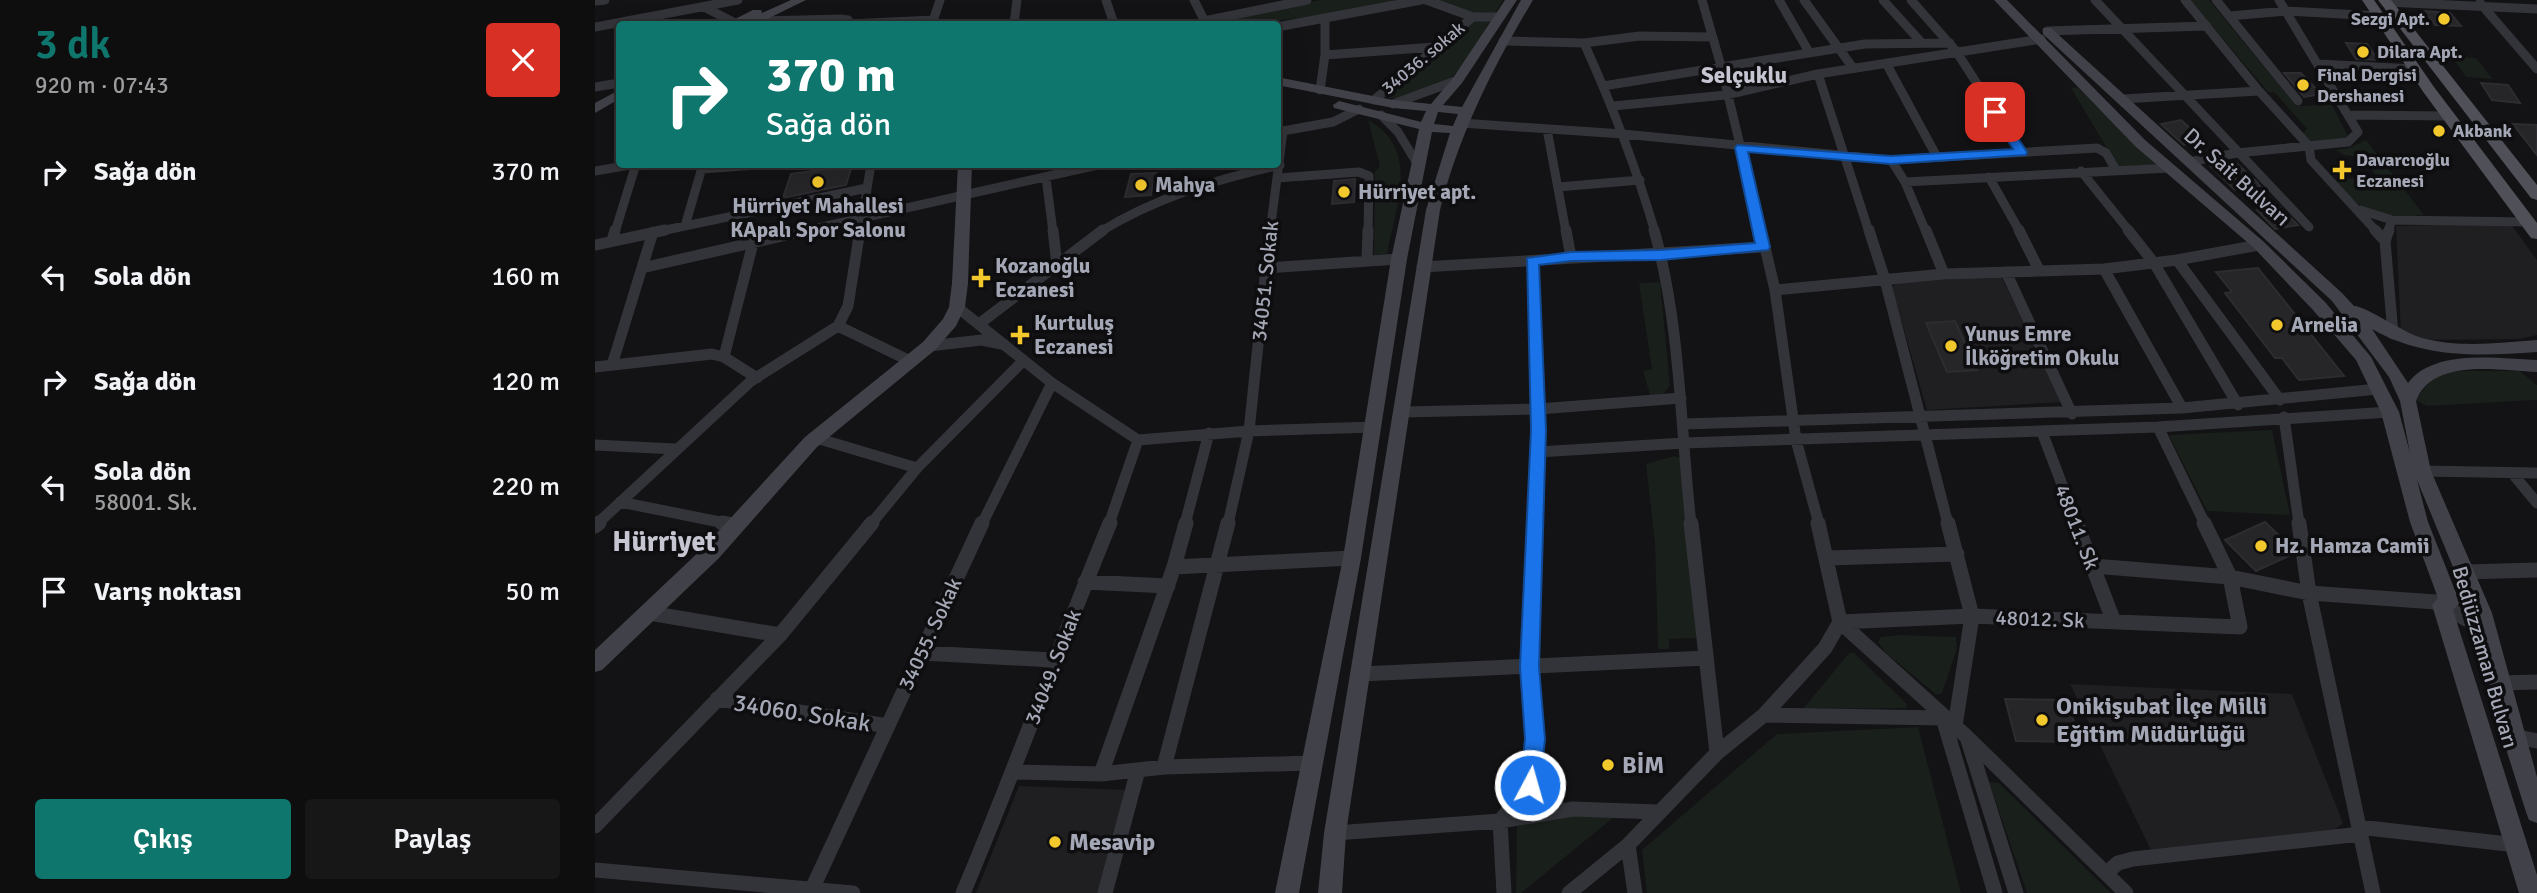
<!DOCTYPE html>
<html lang="tr">
<meta charset="utf-8">
<style>
body{margin:0;font-family:Signika,sans-serif;background:#171718;color:#f1f3f6;height:100vh;display:flex;flex-direction:column;font-size:26px;white-space:nowrap}
*{box-sizing:border-box;margin:0}
p{font-size:23px;color:#9b9c9e}
.icon{flex:none;width:38px;height:38px;fill:none;stroke:currentColor;stroke-width:2;stroke-linecap:round;stroke-linejoin:round}
.map{position:relative;flex:1;overflow:hidden}
.drawer{display:flex;flex-direction:column;background:#0e0e0f;width:595px}
.drawer>*{flex:none}
.guide{position:absolute;left:21px;top:21px;width:665px;height:147px;border-radius:7px;box-shadow:0 7px 28px #0002,0 0 0 2px #2e2e2f;background:#0f766e;color:#fff;overflow:hidden}
.pin{position:absolute;display:grid;place-items:center;width:60px;height:60px;color:#fff;margin:-30px;border-radius:14px;box-shadow:0 4px 10px #0006}
.me{position:absolute;width:77px;margin:-38px;rotate:6deg;stroke-linejoin:round;filter:drop-shadow(0 0 5px #0008)}
.turn{display:flex;align-items:center;gap:24px;height:147px;padding:0 35px;font-size:32px}
.turn .icon{width:91px;height:91px;stroke-width:2.5}
.turn b{display:block;font-size:49px;line-height:60px}
.round{display:grid;place-items:center;flex:none;width:74px;height:74px;border-radius:7px;background:#171718}
.head{display:flex;align-items:center;justify-content:space-between;height:119px;padding:0 35px}
h1{font-size:42px;font-weight:600;line-height:52px;color:#0f766e}
.cta{display:flex;gap:14px;margin-top:auto;padding:14px 35px}
.cta a{flex:1;height:80px;border-radius:7px;background:#0f766e;color:#fff;font-size:28px;font-weight:600;line-height:80px;text-align:center}
.cta a+a{background:#171718;color:#f1f3f6}
ul{padding:0;list-style:none}
li{display:flex;align-items:center;gap:21px;height:105px;padding:0 35px}
li div{flex:1}
li b{display:block;font-size:26px}
li em{font-style:normal}
main{display:flex;flex:1;min-height:0}
.map>svg:first-child{display:block}
</style>
<main>
<section class="drawer">
<div class="head"><div><h1>3 dk</h1><p>920 m · 07:43</p></div><a class="round" style="background:#d93025;color:#fff"><svg class="icon" aria-label="close" viewBox="0 0 24 24"><path d="M6 6l12 12M18 6L6 18"/></svg></a></div>
<ul>
<li><svg class="icon" aria-label="right" viewBox="0 0 24 24"><path d="M7 20v-9h11M14 6l5 5-5 5"/></svg><div><b>Sağa dön</b></div><em>370 m</em></li>
<li><svg class="icon" aria-label="left" viewBox="0 0 24 24"><path d="M17 20v-9H6M10 6l-5 5 5 5"/></svg><div><b>Sola dön</b></div><em>160 m</em></li>
<li><svg class="icon" aria-label="right" viewBox="0 0 24 24"><path d="M7 20v-9h11M14 6l5 5-5 5"/></svg><div><b>Sağa dön</b></div><em>120 m</em></li>
<li><svg class="icon" aria-label="left" viewBox="0 0 24 24"><path d="M17 20v-9H6M10 6l-5 5 5 5"/></svg><div><b>Sola dön</b><p>58001. Sk.</p></div><em>220 m</em></li>
<li><svg class="icon" aria-label="arrive" viewBox="0 0 24 24"><path d="M6 21V4h12l-3 4 3 4H6"/></svg><div><b>Varış noktası</b></div><em>50 m</em></li>
</ul>
<div class="cta"><a>Çıkış</a><a>Paylaş</a></div>
</section>
<div class="map">
<svg width="1942" height="893" viewBox="0 0 1942 893">
<rect width="100%" height="100%" fill="#131214"/>
<path fill="#1f1e21" d="M1915,223L1942,260V335L1924,339L1831,340L1806,334L1801,226Z
M1406,276L1467,402L1332,410L1297,288L1301,283Z
M1475,684L1697,694L1748,823L1739,831L1556,850Z
M424,786L533,790L504,893H381Z"/>
<path fill="#191f1a" d="M726,0H802C742,13 684,24 623,24L622,21Z
M831,0H908C899,15 866,71 855,79C843,87 801,104 787,96L877,17Z
M1595,0H1614L1701,106L1737,105L1753,136L1749,139L1716,141L1708,133L1712,129L1680,93L1673,92Z
M1856,56L1881,58L1898,79L1871,77Z
M1482,87L1562,164L1523,167L1476,88Z
M773,120C826,149 801,206 792,254L779,255L780,172L785,166Z
M1771,140L1829,215C1784,217 1770,217 1741,181L1780,175L1770,158L1749,155L1740,150L1754,148Z
M1065,282L1075,386L1068,394L1055,395L1048,371L1057,369L1044,283Z
M1858,371H1925L1942,385V400L1832,406L1820,400L1839,377Z
M1677,430L1695,515L1612,511L1574,435Z
M1079,456L1085,458L1102,638L1074,639V649H1063L1060,544L1051,464Z
M1304,635L1361,637L1362,648L1347,693L1342,695L1291,653L1283,642L1286,637Z
M1254,653H1259L1312,704L1311,708L1208,709Z
M1323,727L1366,893H1052L1047,850L1182,734Z
M1394,782L1404,783L1516,893H1432Z
M1024,813L926,893H921L922,821Z"/>
<path fill="#262528" stroke="#2d2c30" stroke-width="2" d="M1829,11L1855,13L1866,26L1840,25Z
M1751,43L1772,44L1783,60L1761,59Z
M1689,73H1706L1726,94L1709,97Z
M1886,83L1913,85L1925,103L1897,100Z
M1586,120L1609,141L1589,145L1566,124Z
M1918,124L1942,125V155Z
M1640,162L1662,182L1665,186L1640,190L1615,166Z
M257,166L251,185L188,198L196,174Z
M561,173L556,195L530,197L536,174Z
M760,179L759,202L737,204L739,181Z
M1684,207L1703,225L1680,229L1662,210Z
M1663,268L1749,376L1704,380L1687,358H1680L1630,293L1637,292L1621,272Z
M1360,321L1382,370L1352,372L1331,323Z
M1670,522L1697,548L1698,554L1661,571L1630,540Z
M1410,699L1472,700L1485,742L1421,741Z"/>
<g fill="none" stroke-linecap="round" stroke-linejoin="round">
<path stroke="#333439" stroke-width="9" d="M511,0L519,24
M599,0L611,24
M831,0L878,17H905
M1107,0L1126,66L1166,232
M1184,0L1214,52
M1209,0L1258,68
M1288,0L1326,42
M1316,0L1361,51L1426,152
M1500,0L1714,227
M1590,0L1664,91L1714,146L1716,160L1782,232
M1621,0L1703,101
M0,1L10,0
M1791,2L1942,9
M1885,3L1942,69
M111,8L140,23
M1635,16L1691,11L1784,16
M162,21L246,19L253,20V24
M609,21L712,0
M253,24L339,20
M337,24L345,0
M419,24L422,0
M0,27L143,0
M682,27L826,0
M1452,31L1612,26
M908,41L989,43C1017,105 1041,167 1060,232
M989,43L1045,36L1117,37
M730,55L840,47
M1291,63L1342,157
M1724,64L1819,69
M1223,74L1274,232
M1008,86L1270,44L1355,43
M0,87L24,83
M725,90L730,55V20
M1527,99L1664,91
M779,100L878,17
M798,104L863,80
M1018,106L1131,95L1223,74L1446,39
M786,115L803,132L823,165
M1753,115L1853,116
M866,123L1028,134L1296,160L1502,148L1511,153L1521,170
M952,129L971,232
M682,132L738,122L764,109
M1296,160L1310,182L1331,232
M1594,162L1642,153L1753,142L1763,132L1684,0
M107,169L176,164
M0,171L41,164
M1486,171L1535,232
M1394,177L1425,232
M451,178L458,232
M682,178L764,172L774,176L773,232
M1310,182L1575,168
M963,187L1045,180
M1765,210L1797,220L1933,222
M90,226L108,164
M20,232L41,164
M61,232L272,188
M205,232L507,164
M265,232L276,164
M505,232C560,198 622,179 685,165
M675,232L688,131
M1793,232L1797,220"/>
<path stroke="#333439" stroke-width="11" d="M265,230L253,306L243,326L313,360
M458,230L462,265
M971,230L976,257
M1059,230C1086,325 1085,427 1096,524
M1166,230L1180,290L1201,440L1224,524
M1274,230L1290,280L1353,524
M1331,230L1349,274
M1424,230L1444,270
M1533,230L1559,263L1643,405
M1780,230L1790,241
M1794,230L1790,241L1798,334
M17,241L20,230
M0,245L70,230
M772,259L773,230
M1582,260L1685,400
M937,262L944,409L940,524
M827,267L1168,247
M47,268L213,230
M670,268L804,259
M1509,269L1587,408
M1411,272L1477,414
M1180,290L1349,274L1509,269L1582,260L1664,245
M362,307L457,383L543,440L654,431L779,427
M384,324L508,230
M334,346L387,340L406,344
M129,357L158,243
M17,365L58,232
M0,367L117,354L129,357L162,378
M808,412L944,409L1086,398
M1689,417L1704,524
M1088,424L1587,408L1783,389
M1563,427L1610,524
M1447,432L1482,524
M221,438L322,468
M0,445L80,449
M943,452L1089,443L1563,427L1795,412
M1827,471L1942,473
M1917,473L1942,503
M25,502L135,524
M2,524L156,381L243,326
M276,524L322,468L428,361
M387,524L457,383
M514,524L543,440
M590,524L614,433
M633,524L654,431L675,230"/>
<path stroke="#333439" stroke-width="15" d="M127,523L138,525
M1096,523L1122,753
M1223,523L1245,622L1371,736L1531,893
M1353,523L1377,616L1360,726
M1481,523L1519,622
M1704,523L1714,593L1778,893
M0,526L4,523
M1233,558L1362,554
M1498,566L1635,577L1714,593L1855,603
M579,567L757,558
M1870,572L1942,570
M490,582L573,586
M1847,605L1871,619L1887,613
M54,613L185,635
M1245,622L1377,616L1645,627L1635,577L1609,523
M327,653L458,660
M766,674L1111,658
M1905,683L1942,682
M122,699L293,726
M1169,715L1348,718L1400,893
M1918,736L1942,741
M1373,740L1421,893
M569,767L633,523
M419,772L506,774L569,767L718,763
M506,774L579,567L591,523
M0,826L185,635L277,523
M1764,827L1921,845
M740,833L905,821L978,809L1063,812
M1033,845L1040,893
M0,870L258,893
M1511,873L1523,863L1538,859L1766,834
M218,887L387,523
M368,893C420,771 464,646 515,523
M510,893L543,770
M909,893L905,821L935,784L940,739L934,667L940,523
M974,893L1033,845L1122,753L1169,715L1230,648L1245,622"/>
<path fill="#414249" fill-rule="evenodd" d="M196,0H211L162,24H130L158,10H166L167,13Z
M910,0H922L867,83L848,105L867,107L926,0H938C898,67 864,134 845,210L751,833L747,893H723L729,833L831,210L855,133L837,132L812,259L766,558L704,893H680L748,558L796,259L824,129L739,108L738,105L744,101L826,122L831,111L798,108L682,85V77L798,100L836,104L858,78ZM843,112L863,114L858,126L839,124Z
M1399,0H1412L1550,140L1669,242L1730,302L1776,357L1804,412L1815,453L1805,401L1794,377L1737,301L1448,34V28H1456L1747,293L1759,306C1771,306 1809,333 1827,338C1864,348 1904,343 1942,340V352C1884,356 1830,359 1777,329L1813,383C1840,348 1903,359 1942,360V372C1905,371 1838,357 1821,401L1836,471L1897,613L1942,777V823L1934,820L1931,812L1907,736L1877,613L1822,480L1833,522L1865,603L1858,610L1942,875V893H1924L1837,605L1843,598L1815,522L1786,412L1761,360L1718,310L1659,248L1540,146Z
M24,90V99L0,113V103Z
M363,164H377L373,283L370,307L361,326L340,350L222,447L124,558L7,670L0,672V650L110,546L210,437L328,342L348,319L354,307L357,283Z"/>
<path fill="#4f5058" fill-rule="evenodd" d="M1767,0H1779L1839,87L1942,223V239L1936,238L1829,93Z
M1783,0H1796L1942,185V200L1936,198Z"/>
</g>
<path fill="#1a73e8" stroke="#114b97" stroke-width="2" d="M1400,108L1406,112L1432,152L1431,155L1296,164L1153,152L1175,247L1173,250L1066,260L976,261L944,265L951,430L944,667L950,739L945,785L942,791L935,794L928,791L925,785L930,739L925,667L936,430L932,258L976,252L1066,250L1160,243L1140,148L1142,145L1296,156L1418,149L1394,112Z"/>
<g fill="#f3c82c" stroke="#0e0d0f" stroke-width="2.5">
<circle cx="1849" cy="19" r="7"/>
<circle cx="1768" cy="52" r="7"/>
<circle cx="1708" cy="85" r="7"/>
<circle cx="1844" cy="131" r="7"/>
<path d="M1743.5 159.5h7v7h7v7h-7v7h-7v-7h-7v-7h7z"/>
<circle cx="223" cy="182" r="7"/>
<circle cx="546" cy="185" r="7"/>
<circle cx="749" cy="192" r="7"/>
<path d="M382.5 267.5h7v7h7v7h-7v7h-7v-7h-7v-7h7z"/>
<circle cx="1682" cy="325" r="7"/>
<path d="M421.5 324.5h7v7h7v7h-7v7h-7v-7h-7v-7h7z"/>
<circle cx="1356" cy="346" r="7"/>
<circle cx="1666" cy="546" r="7"/>
<circle cx="1447" cy="720" r="7"/>
<circle cx="1013" cy="765" r="7"/>
<circle cx="460" cy="842" r="7"/>
</g>
<g text-anchor="middle" stroke-width="7" stroke-linejoin="round" paint-order="stroke">
<g font-size="18" font-weight="bold" fill="#a4a7b5" stroke="#0e0d0f" text-anchor="start">
<text x="1835" y="25" text-anchor="end">Sezgi Apt.</text>
<text x="1782" y="58">Dilara Apt.</text>
<text x="1722" y="81">Final Dergisi<tspan x="1722" dy="21">Dershanesi</tspan></text>
<text x="1858" y="137">Akbank</text>
<text x="1761" y="166">Davarcıoğlu<tspan x="1761" dy="21">Eczanesi</tspan></text>
</g>
<g font-size="18" fill="#a4a7b5" stroke="#0e0d0f">
<text transform="translate(828 58) rotate(-40)" y="6">34036. sokak</text>
</g>
<g font-size="21" fill="#a4a7b5" stroke="#0e0d0f">
<text transform="translate(1642 177) rotate(42)" y="7">Dr. Sait Bulvarı</text>
<text transform="translate(670 281) rotate(-84)" y="7">34051. Sokak</text>
<text transform="translate(1482 527) rotate(69)" y="7">48011. Sk</text>
<text transform="translate(1445 619) rotate(2)" y="7">48012. Sk</text>
<text transform="translate(335 634) rotate(-65)" y="7">34055. Sokak</text>
<text transform="translate(1890 657) rotate(74)" y="7">Bediüzzaman Bulvarı</text>
<text transform="translate(458 667) rotate(-69)" y="7">34049. Sokak</text>
</g>
<g font-size="21" font-weight="bold" fill="#a4a7b5" stroke="#0e0d0f" text-anchor="start">
<text x="560" y="192">Mahya</text>
<text x="763" y="199">Hürriyet apt.</text>
<text x="223" y="213" text-anchor="middle">Hürriyet Mahallesi<tspan x="223" dy="24">KApalı Spor Salonu</tspan></text>
<text x="400" y="273">Kozanoğlu<tspan x="400" dy="24">Eczanesi</tspan></text>
<text x="439" y="330">Kurtuluş<tspan x="439" dy="24">Eczanesi</tspan></text>
<text x="1696" y="332">Arnelia</text>
<text x="1370" y="341">Yunus Emre<tspan x="1370" dy="24">İlköğretim Okulu</tspan></text>
<text x="1680" y="553">Hz. Hamza Camii</text>
</g>
<g font-size="23" font-weight="bold" fill="#c5c6d1" stroke="#0e0d0f">
<text x="1149" y="83">Selçuklu</text>
</g>
<g font-size="24" font-weight="bold" fill="#a4a7b5" stroke="#0e0d0f" text-anchor="start">
<text x="1461" y="714">Onikişubat İlçe Milli<tspan x="1461" dy="28">Eğitim Müdürlüğü</tspan></text>
<text x="1027" y="773">BİM</text>
<text x="474" y="850">Mesavip</text>
</g>
<g font-size="24" fill="#a4a7b5" stroke="#0e0d0f">
<text transform="translate(207 713) rotate(9)" y="8">34060. Sokak</text>
</g>
<g font-size="28" font-weight="bold" fill="#c5c6d1" stroke="#0e0d0f">
<text x="69" y="551">Hürriyet</text>
</g>
</g>
</svg>
<div class="pin" style="left:1400px;top:112px;background:#d93025"><svg class="icon" aria-label="arrive" viewBox="0 0 24 24"><path d="M6 21V4h12l-3 4 3 4H6"/></svg></div>
<svg class="me" style="left:935px;top:785px" viewBox="-20 -20 40 40"><circle r="17" fill="#1a73e8" stroke="#fff" stroke-width="3"/><path d="M0-11L8 9 0 5-8 9z" fill="#fff"/></svg>
<div class="guide">
<div class="turn"><svg class="icon" aria-label="right" viewBox="0 0 24 24"><path d="M7 20v-9h11M14 6l5 5-5 5"/></svg><div><b>370 m</b>Sağa dön</div></div>
</div>
</div>
</main>
